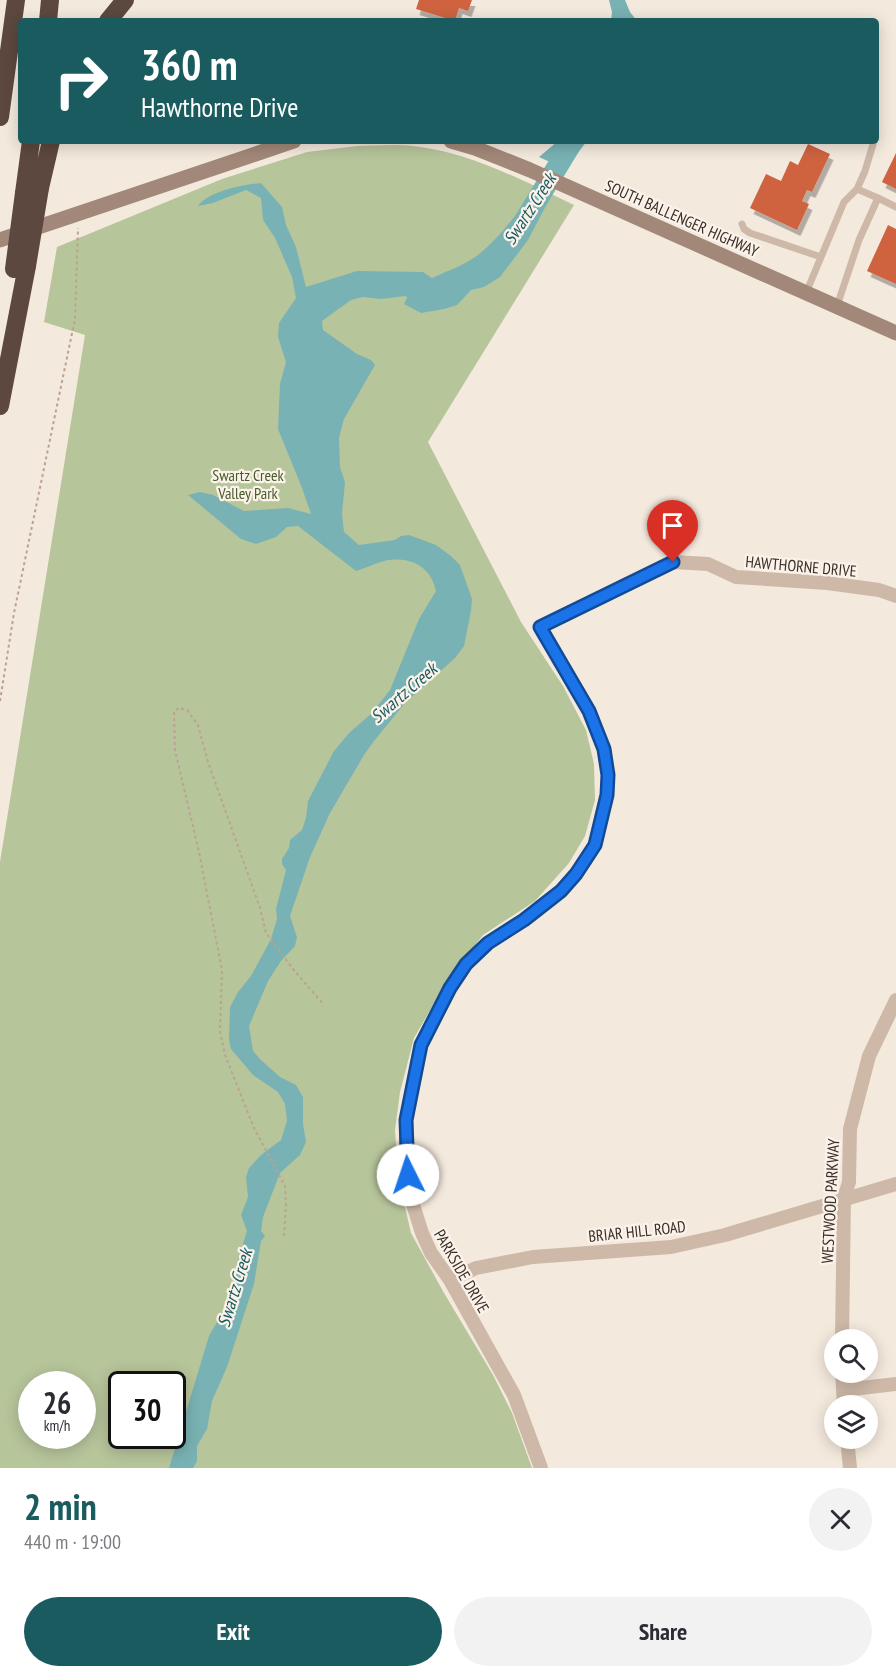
<!DOCTYPE html>
<meta charset="utf-8">
<style>
body{margin:0;font-family:"PT Sans Narrow",sans-serif;background:#f2f2f3;color:#2b2b33;height:100vh;display:flex;flex-direction:column;font-size:22px;white-space:nowrap}
*{box-sizing:border-box;margin:0}
p{font-size:20px;color:#7c7c81}
.icon{flex:none;width:33px;height:33px;fill:none;stroke:currentColor;stroke-width:2;stroke-linecap:round;stroke-linejoin:round}
.map{position:relative;height:1468px;overflow:hidden}
.drawer{display:flex;flex-direction:column;background:#fff;flex:1}
.drawer>*{flex:none}
.top-card{position:absolute;left:18px;top:18px;width:861px;height:126px;border-radius:6px;box-shadow:0 3px 15px #0003;background:#1a5b5f;color:#fff;overflow:hidden}
.fabs{position:absolute;left:824px;top:1329px;display:grid;gap:12px}
.fabs a{display:grid;place-items:center;width:54px;height:54px;border-radius:50%;background:#fff;box-shadow:0 3px 15px #0003;font-size:30px}
.speed{position:absolute;left:18px;top:1371px;display:flex;gap:12px;font-size:30px;font-weight:700;text-align:center}
.speed>*{display:grid;place-content:center;width:78px;height:78px;border-radius:50%;background:#fff;box-shadow:0 3px 15px #0003;line-height:1}
.speed small{font-size:15px;font-weight:400}
.speed .limit{border:3px solid #111;border-radius:9px;background:#fff;color:#111}
.pin{position:absolute;display:grid;place-items:center;width:51px;height:51px;color:#fff;margin:-62px -26px;border-radius:50% 50% 50% 0;rotate:-45deg;box-shadow:0 0 6px #0007}
.pin .icon{rotate:45deg}
.me{position:absolute;width:66px;margin:-33px;rotate:356deg;stroke-linejoin:round;filter:drop-shadow(0 0 4px #0008)}
.turn{display:flex;align-items:center;gap:21px;height:126px;padding:0 24px;font-size:27px}
.turn .icon{width:78px;height:78px;stroke-width:2.5}
.turn b{display:block;font-size:42px;line-height:51px}
.round{display:grid;place-items:center;flex:none;width:63px;height:63px;border-radius:32px;background:#f2f2f3}
.summary{display:flex;align-items:center;justify-content:space-between;height:102px;padding:0 24px}
h1{font-size:36px;font-weight:700;line-height:45px;color:#1a5b5f}
.button{display:flex;gap:12px;margin-top:auto;padding:12px 24px}
.button a{flex:1;height:69px;border-radius:36px;background:#1a5b5f;color:#fff;font-size:24px;font-weight:700;line-height:69px;text-align:center}
.button a+a{background:#f2f2f3;color:#2b2b33}
.map>svg:first-child{display:block}
</style>
<div class="map">
<svg width="896" height="1468" viewBox="0 0 896 1468">
<defs>
<filter id="shadow"><feDropShadow dx="3.5" dy="6" stdDeviation="0" flood-color="#0004"/></filter>
</defs>
<rect width="100%" height="100%" fill="#f4e9dd"/>
<path fill="#b7c59b" fill-rule="evenodd" d="M357,146C375,146 395,144 413,146C470,152 524,181 574,205L428,442L521,622L563,686L586,730L594,764L595,800L585,836L569,863L535,901L483,935L450,976L414,1038L400,1092L395,1130L398,1177L411,1233L444,1293L493,1375L512,1413L532,1468H0V862L85,335L44,322L57,247L222,179L307,152ZM32,1384H82V1436H32ZM122,1384H172V1436H122Z"/>
<path fill="#79b2b4" d="M609,0H625L630,12L637,21H611L612,12Z
M558,141H587L565,169L539,157Z
M261,183L282,207L286,225L296,247L306,287L357,271L423,272L432,278C447,271 465,265 478,255C501,236 520,212 534,186L552,194L528,240L500,277L484,287L471,290L457,305L444,309L421,313L404,304L407,298L406,296L381,299L363,297L351,300L322,321L323,330L357,354L371,360L375,365L344,419L339,438L340,467L345,482L342,514L344,532L359,545L395,540L401,536L409,535L436,545L451,556L460,565L472,599L471,611L464,646L455,658L405,703L374,741L364,755L330,813L310,857L290,916L297,937L295,946L281,961L268,981L249,1026L253,1051L261,1060L280,1077L296,1085L303,1097V1124L306,1142L300,1155L280,1173L263,1217L261,1231L265,1236L261,1241L254,1284L227,1367L212,1401L207,1429L197,1446V1461L193,1468H169L209,1336L228,1303L233,1281L237,1274L238,1260L247,1231L241,1215L248,1197L246,1177L249,1168L261,1155L281,1140L287,1121L285,1104L278,1092L253,1075L231,1049L229,1040L230,1007L238,992L251,976L271,939L277,919L276,909L286,870L282,864V859L289,848L290,840L302,830L306,818L308,801L334,751L349,733L371,714L390,690L419,619L436,591C431,567 412,557 388,560C377,562 367,568 356,571L298,526L287,527L276,537L256,544L241,539L188,495L200,492L213,495L244,511L288,508L311,514L302,488L278,429L280,384L286,362L278,337L279,323L296,298L292,277L275,238L263,220L261,198L246,190L213,203L198,206C209,191 242,185 261,183Z"/>
<g fill="none" stroke-linecap="round" stroke-linejoin="round">
<path stroke="#79b2b4" stroke-width="21" d="M528,215L573,141"/>
</g>
<path fill="#cf6340" filter="url(#shadow)" d="M419,0H472L468,11L459,8L455,21L416,9Z
M808,144L830,154L812,192L807,190L802,201L809,204L797,230L750,208L766,174L781,181L790,161L798,165Z
M896,153V189L882,182Z
M888,225L896,229V284L867,271Z"/>
<g fill="none" stroke-linecap="round" stroke-linejoin="round">
<path stroke="#baa392" stroke-width="2" stroke-dasharray="3 3" stroke-linecap="butt" d="M0,701L14,613L75,319L78,228
M284,1236L286,1206L285,1186L254,1128L225,1055L220,1032L222,970L199,852L175,750L174,711L179,708L187,710L198,725L208,762L260,908L266,933L293,969L324,1005"/>
<path stroke="#ceb9a8" stroke-width="7" d="M878,198L896,207
M742,224L744,229L750,233L821,257
M806,293L844,202L857,189L865,171L874,141
M837,306L859,240L878,198L857,189"/>
<path stroke="#ceb9a8" stroke-width="14" d="M450,1280L476,1268L533,1257L671,1247L725,1235L896,1184
M842,1340L844,1198L849,1182L850,1129L869,1056L896,1000
M842,1372L844,1406
M844,1390L896,1384
M847,1438L850,1468
M541,1468L514,1395L450,1280L431,1253L422,1233L410,1195L406,1153V1120L421,1045L450,988L466,964L488,943L523,920L561,891L576,874L595,845L607,795L608,775L604,749L589,711L540,627L673,562L708,564L736,577L827,583L879,590L896,596"/>
<path stroke="#a28879" stroke-width="15" d="M451,141L475,148L530,170L896,333
M0,240L294,141"/>
<path stroke="#5c483f" stroke-width="18" d="M48,21L50,0
M108,21L125,0
M0,117L16,0
M40,188L51,141
M24,193L31,141
M0,406L27,266"/>
<path stroke="#5c483f" stroke-width="18" d="M27,266L40,188
M14,269L24,193"/>
</g>
<g fill="none" stroke-linecap="round" stroke-linejoin="round">
<g stroke="#114b97" stroke-width="15">
<path id="route" d="M408,1175L406,1120L421,1045L450,988L466,964L488,943L524,920L561,891L576,874L595,845L607,795L608,775L604,749L589,711L540,627L673,562"/>
</g>
<use href="#route" stroke="#1a73e8" stroke-width="10"/>
</g>
<g text-anchor="middle" stroke-width="4.5" stroke-linejoin="round" paint-order="stroke">
<g font-size="16" fill="#3a2e28" stroke="#fbf3ea">
<text transform="translate(682 218) rotate(24)" y="6">SOUTH BALLENGER HIGHWAY</text>
<text transform="translate(801 566) rotate(5)" y="6">HAWTHORNE DRIVE</text>
<text transform="translate(830 1201) rotate(-87)" y="6">WESTWOOD PARKWAY</text>
<text transform="translate(637 1231) rotate(-6)" y="6">BRIAR HILL ROAD</text>
<text transform="translate(462 1271) rotate(60)" y="6">PARKSIDE DRIVE</text>
</g>
<g font-size="16" fill="#495a2a" stroke="#fbf3ea">
<text x="248" y="481">Swartz Creek<tspan x="248" dy="18">Valley Park</tspan></text>
</g>
<g font-size="18" font-style="italic" fill="#1a5b5f" stroke="#fbf3ea">
<text transform="translate(530 209) rotate(-57)" y="6">Swartz Creek</text>
<text transform="translate(404 693) rotate(-41)" y="6">Swartz Creek</text>
<text transform="translate(235 1288) rotate(-73)" y="6">Swartz Creek</text>
</g>
</g>
</svg>
<div class="fabs">
<a><svg class="icon" aria-label="search" viewBox="0 0 24 24"><circle cx="10" cy="10" r="6"/><path d="M15 15l6 6"/></svg></a>
<a><svg class="icon" aria-label="layers" viewBox="0 0 24 24"><path d="M12 4l9 5-9 5-9-5zM3 14l9 5 9-5"/></svg></a>
</div>
<div class="speed"><div>26<small>km/h</small></div><div class="limit">30</div></div>
<div class="pin" style="left:673px;top:562px;background:#d93025"><svg class="icon" aria-label="arrive" viewBox="0 0 24 24"><path d="M6 21V4h12l-3 4 3 4H6"/></svg></div>
<svg class="me" style="left:408px;top:1175px" viewBox="-20 -20 40 40"><circle r="19" fill="#fff"/><path d="M0-13L10 11 0 6-10 11z" fill="#1a73e8"/></svg>
<div class="top-card">
<div class="turn"><svg class="icon" aria-label="right" viewBox="0 0 24 24"><path d="M7 20v-9h11M14 6l5 5-5 5"/></svg><div><b>360 m</b>Hawthorne Drive</div></div>
</div>
</div>
<section class="drawer">
<div class="summary"><div><h1>2 min</h1><p>440 m · 19:00</p></div><a class="round"><svg class="icon" aria-label="close" viewBox="0 0 24 24"><path d="M6 6l12 12M18 6L6 18"/></svg></a></div>
<div class="button"><a>Exit</a><a>Share</a></div>
</section>
